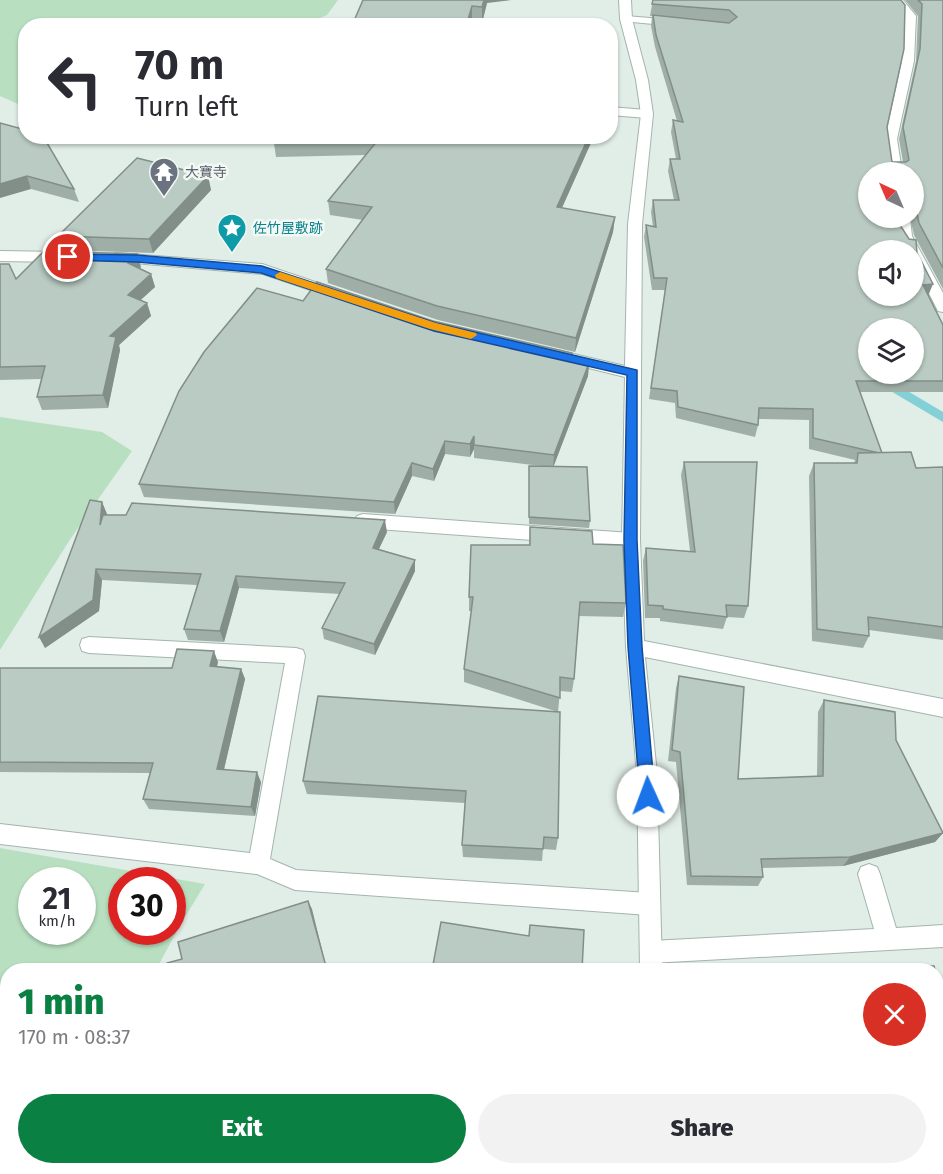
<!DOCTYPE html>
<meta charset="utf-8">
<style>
body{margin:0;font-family:"Fira Sans","Noto Sans JP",sans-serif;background:#f2f2f3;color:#2b2b33;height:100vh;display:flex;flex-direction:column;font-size:22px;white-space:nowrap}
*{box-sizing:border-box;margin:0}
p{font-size:20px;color:#7c7c81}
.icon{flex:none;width:33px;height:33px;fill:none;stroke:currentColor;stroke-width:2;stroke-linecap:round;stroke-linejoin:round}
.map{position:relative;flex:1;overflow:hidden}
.sheet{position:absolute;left:0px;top:963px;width:944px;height:212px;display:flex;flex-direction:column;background:#fff;border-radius:24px 24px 0 0;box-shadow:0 2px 4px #0004}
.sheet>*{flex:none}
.guide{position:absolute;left:18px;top:18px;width:600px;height:126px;border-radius:24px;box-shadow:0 2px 4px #0004;background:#fff;color:#2b2b33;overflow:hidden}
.needle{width:39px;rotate:316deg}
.buttons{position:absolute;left:858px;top:162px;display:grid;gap:12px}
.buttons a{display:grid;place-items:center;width:66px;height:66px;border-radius:50%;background:#fff;box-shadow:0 2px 4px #0004;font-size:30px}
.speed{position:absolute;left:18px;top:867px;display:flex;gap:12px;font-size:30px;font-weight:700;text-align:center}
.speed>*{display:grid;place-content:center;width:78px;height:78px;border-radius:50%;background:#fff;box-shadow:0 2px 4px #0004;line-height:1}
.speed small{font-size:15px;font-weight:400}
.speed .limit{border:9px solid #d22;background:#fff;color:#111}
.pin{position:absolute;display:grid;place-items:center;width:51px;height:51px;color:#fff;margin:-26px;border:3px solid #fff;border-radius:50%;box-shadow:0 2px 6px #0007}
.me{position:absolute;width:66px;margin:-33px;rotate:358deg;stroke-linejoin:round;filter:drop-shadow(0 0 4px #0008)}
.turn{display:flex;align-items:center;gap:21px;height:126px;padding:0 18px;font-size:27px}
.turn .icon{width:78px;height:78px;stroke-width:2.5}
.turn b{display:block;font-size:42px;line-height:51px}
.round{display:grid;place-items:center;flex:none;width:63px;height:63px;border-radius:32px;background:#f2f2f3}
.overview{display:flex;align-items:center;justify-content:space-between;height:102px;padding:0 18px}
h1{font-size:36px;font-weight:800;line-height:45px;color:#0b8043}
.button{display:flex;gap:12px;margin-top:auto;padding:12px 18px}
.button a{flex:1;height:69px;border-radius:36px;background:#0b8043;color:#fff;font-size:24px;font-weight:800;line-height:69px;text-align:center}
.button a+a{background:#f2f2f3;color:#2b2b33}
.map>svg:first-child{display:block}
</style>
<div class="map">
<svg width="943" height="1174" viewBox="0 0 943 1174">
<rect width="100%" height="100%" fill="#e1ede7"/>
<path fill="#b8e0c0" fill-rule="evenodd" d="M0,0H338L327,15L303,25L26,26L25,107L0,96Z
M0,417L102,432L132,451L71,538L0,650Z
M0,848L205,884L179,927L156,970H8V1167H90L88,1174H0ZM82,880V932H32V880ZM172,880V932H122V880Z"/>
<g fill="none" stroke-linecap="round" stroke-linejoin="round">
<path fill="#84d0d7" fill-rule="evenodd" d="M867,371L868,374H879L943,412V422L867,377L865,374Z"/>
<g stroke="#a3b5ae" stroke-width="2">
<path id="service" d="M891,0H903L916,16L914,61L897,139L902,172H889L885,139L902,61L904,16Z
M626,16L674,20L680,23L674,26L622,21V17Z
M610,107L647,110L653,114L647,118L610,115Z
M896,218H910L912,236L943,293V312L938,311L914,264V250H906L898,236Z
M0,251L61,252L68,257L61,262L0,261Z
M116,253L262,264L269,269L262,274L111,261L109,258L111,255Z
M363,514L631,533L637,535L640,540L637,545L631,547L363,528L357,526L354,521L357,516Z
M89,637L296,648L303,650L305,656L270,859L296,870L649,893L657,897L660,904L657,911L649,915L295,890L257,874L0,844V824L250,853L285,663L89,653L82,651L80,645L82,639Z
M869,864L877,867L880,874L896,928L943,925V947L651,963L643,960L640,952L643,944L651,941L874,929L858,874L861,867Z"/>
</g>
<g stroke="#a3b5ae" stroke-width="2">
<path id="minor" d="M619,0H631L632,19L648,80L653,114L642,224L640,540L644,641L943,699V717L645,657L657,774L662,970H640L637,774L626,647L622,540L625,377L548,358L543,357L540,353L543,349L548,348L625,366L628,224L641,114L636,80L620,19Z
M262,264L342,291L344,294L337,299L257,272L255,269L257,266Z
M648,1167H672V1174H648Z"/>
</g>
<use href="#service" fill="#fff" fill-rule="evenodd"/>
<use href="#minor" fill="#fff" fill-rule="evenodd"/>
</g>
<path fill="#9fafa7" d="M653,0H901L887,127L892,162H903L899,139L916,61L918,16L905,0H943V289L914,235L910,218H914V172H868L917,253L928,295L943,325V392H860L882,453L916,468L943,467V640L869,630V636L863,648L812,641L809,476L814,463H854L855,460L809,449V420L759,419L758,425L755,437L676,418L675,403L649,399L665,290H652L644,237L646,225L653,227L651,212L653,200H674L668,171L670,159H676L671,132L673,120L677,121L655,47L651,26L652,16H650Z
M487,3L482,23L472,22L471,26H353V23Z
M0,123L74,189L79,202L31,189Z
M594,136L562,208L615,217L613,232L575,352L438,320L328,283L326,269L363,220L330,215L328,201L366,155L276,157L274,143Z
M208,176L211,190L153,253L63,250L58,236Z
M0,264L16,279L141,267L139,268L151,274L155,287L140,300L147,303L151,316L119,345L120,350L108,408L42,410L37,397L41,379L0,380Z
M303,301L433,321L572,353L571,359L589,363L588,376L553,467L590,521L589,528L529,524V466H541L474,458V449L470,457L445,454L434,481L412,476L395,514L144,497L139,484Z
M684,462L748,606L744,618L727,617L723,629L660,621V618H645L643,561L646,548L690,551L681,475Z
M102,502L107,515L387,532L379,549L415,560V571L375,655L324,639L322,628L340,594L239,588L224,642L188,640L184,629L197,585L102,580L99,611L45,648Z
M530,527L593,544L626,603L623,617L579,616L574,679L572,692L560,691L558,712L464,682V669L472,611H469V597L529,545Z
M218,662L217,667L241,669L245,679L224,769L261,782L255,816L149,809L143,799L150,773L0,772V668H172Z
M679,676L738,779L817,776L818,712L824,700L896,740L943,833L935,842L843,866L762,868L763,877L758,886L687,885L676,762L668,761L676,688Z
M318,696L558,838L556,850L543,849L542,861L463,857L462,845L465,803L307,794L303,781Z
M936,973L943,999V1166L936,1167Z
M714,1167H935L907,1169L908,1174H715Z"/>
<path fill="#828e88" d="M484,0H511L487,3L482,23V7Z
M472,6V22L471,26H466Z
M589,136H594L556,221L557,207Z
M27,176L31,189L0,198V184Z
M208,176L211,190L153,253L149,239Z
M615,217L613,232L575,352L576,338Z
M137,254L141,267L132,276L128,263Z
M151,274L155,287L132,308L128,295Z
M933,284L928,296L923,285Z
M147,303L151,316L119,345L120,350L108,408L103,395L110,336Z
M589,363L588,376L553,468L554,455Z
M474,436V449L470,457V444Z
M445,441V454L434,481L433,469Z
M412,463V476L395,514L394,502Z
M102,502L107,514L105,537L100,525Z
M385,520L387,532L374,559L373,548Z
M415,560V571L375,655L374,644Z
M96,569L102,580L99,611L45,648L39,637Z
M236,576L239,588L224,642L220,631Z
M214,651L218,662L214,677L210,666Z
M241,669L245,679L222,778L217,769Z
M257,772L261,782L255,816L251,807Z
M943,833L935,842L843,866L850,857Z
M308,901L312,909L327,970Z"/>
<path fill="#b9cbc2" stroke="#828e88" stroke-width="1.5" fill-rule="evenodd" d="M363,0H484L482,7L472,6L466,26H450L418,23L417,26H385L353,23Z
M653,0H901L905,5L904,49L887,127L892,162H906L909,160L903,127L920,49L922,4L918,0H943V268L919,223L915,204H914V172H868V218H900V225L909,239L916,240L917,253L933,284L923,285L943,325V381H856L882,453H879L813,438V409L759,408L758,425L678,407L677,391L651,388L667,278H654L646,225L656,227L653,200H679L670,159H680L673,120L683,122L656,35L653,15L729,23L737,17L729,10L652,4ZM868,250H914V296H868ZM868,328H914V374H868Z
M0,123L26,130V136H43L74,189L27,176L0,184Z
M274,136H589L557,207L615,217L576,338L437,306L326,269L372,207L328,201L378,140L274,143Z
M137,158L208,176L149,239L58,236Z
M44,251L137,254L128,263L151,274L128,295L147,303L110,336L116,337L103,395L37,397L45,366L0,367V264H9L16,279Z
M317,282L433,321L572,353L570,359L589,363L554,455L474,445V436L470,444L445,441L433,469L412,463L394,502L139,484L179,391L204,352L257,288L303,301Z
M911,452L916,468L943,467V627L868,617L869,636L817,629L814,463H857L858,453Z
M684,462H757L748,606L726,605L727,617L663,609V606L648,605L646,548L695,552Z
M529,466L587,467L590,521L529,517Z
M90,500L102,502L100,525L103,515H126L132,503L385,520L373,548L415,560L374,644L322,628L345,583L236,576L220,631L184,629L201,574L96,569L93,600L39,637Z
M530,527L592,531L593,544L623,545L626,603L580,602L574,679L560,677V698L464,669L473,597H469L471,545H530Z
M177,649L214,651L210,666L241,669L217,769L257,772L251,807L143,799L153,763L0,762V668H172Z
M679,676L744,687L738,779L823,776L824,700L895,712L896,740L943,833L850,857L761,859L763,877L691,876L680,752L672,750Z
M318,696L560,712L558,838L544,837L543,849L462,845L466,791L303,781Z
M308,901L327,970H168L167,963L182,959L178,942Z
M441,922L529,936L530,925L584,930L582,970H432Z
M934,966L935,970H797Z
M936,973L943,999V1162L936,1163Z
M110,1167H574V1174H109Z
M721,1167H906L908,1174H722Z"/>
<path fill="#1a73e8" stroke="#114b97" stroke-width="1.5" d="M68,254L137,255L262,266L436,323L637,370V540L642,647L655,796L653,801L648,803L642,801L640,796L628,647L624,540L627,375L434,331L261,273L137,262L65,260L63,257Z"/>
<path fill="#f59e0b" d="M280,272L436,323L476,333L477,335L471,339L430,329L276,278L275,275Z"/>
<defs>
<g id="temple-pin" transform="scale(1.5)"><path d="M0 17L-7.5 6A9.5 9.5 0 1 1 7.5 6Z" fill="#6b7280" stroke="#f2f9f5"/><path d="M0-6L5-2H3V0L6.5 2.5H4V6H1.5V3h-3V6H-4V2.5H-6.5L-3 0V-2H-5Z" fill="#fff"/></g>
<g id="sight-pin" transform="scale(1.5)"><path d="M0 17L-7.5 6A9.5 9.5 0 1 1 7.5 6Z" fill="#0f9aa8" stroke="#f2f9f5"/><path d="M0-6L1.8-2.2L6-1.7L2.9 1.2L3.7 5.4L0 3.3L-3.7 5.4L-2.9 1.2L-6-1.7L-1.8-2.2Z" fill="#fff"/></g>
</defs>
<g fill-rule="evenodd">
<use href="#temple-pin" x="164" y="172"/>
<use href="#sight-pin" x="232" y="228"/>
</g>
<g text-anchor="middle" stroke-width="5" stroke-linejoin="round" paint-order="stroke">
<g font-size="14" fill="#5b616d" stroke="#f2f9f5" text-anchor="start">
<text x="185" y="177">大寶寺</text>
</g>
<g font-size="14" fill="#0d838f" stroke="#f2f9f5" text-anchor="start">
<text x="253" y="233">佐竹屋敷跡</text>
</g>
</g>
</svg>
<div class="buttons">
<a><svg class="needle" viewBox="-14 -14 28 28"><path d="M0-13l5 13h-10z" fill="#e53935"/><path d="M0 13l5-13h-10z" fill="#7c7c81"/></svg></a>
<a><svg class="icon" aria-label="sound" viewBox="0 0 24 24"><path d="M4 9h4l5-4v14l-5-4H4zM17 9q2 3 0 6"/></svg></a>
<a><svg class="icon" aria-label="layers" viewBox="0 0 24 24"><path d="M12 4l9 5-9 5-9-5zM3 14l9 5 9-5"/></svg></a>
</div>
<div class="speed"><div>21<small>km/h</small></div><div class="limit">30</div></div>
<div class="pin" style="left:68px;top:257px;background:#d93025"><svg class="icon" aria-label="arrive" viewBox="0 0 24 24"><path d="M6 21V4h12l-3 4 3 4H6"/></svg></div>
<svg class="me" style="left:648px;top:796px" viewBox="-20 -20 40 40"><circle r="19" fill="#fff"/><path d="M0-13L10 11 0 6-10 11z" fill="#1a73e8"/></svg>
<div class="guide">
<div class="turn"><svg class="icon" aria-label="left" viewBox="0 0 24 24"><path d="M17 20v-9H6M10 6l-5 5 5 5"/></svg><div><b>70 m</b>Turn left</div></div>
</div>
<section class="sheet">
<div class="overview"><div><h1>1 min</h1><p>170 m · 08:37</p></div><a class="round" style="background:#d93025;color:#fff"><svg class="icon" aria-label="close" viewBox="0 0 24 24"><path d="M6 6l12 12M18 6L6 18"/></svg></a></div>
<div class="button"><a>Exit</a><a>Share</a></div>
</section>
</div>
